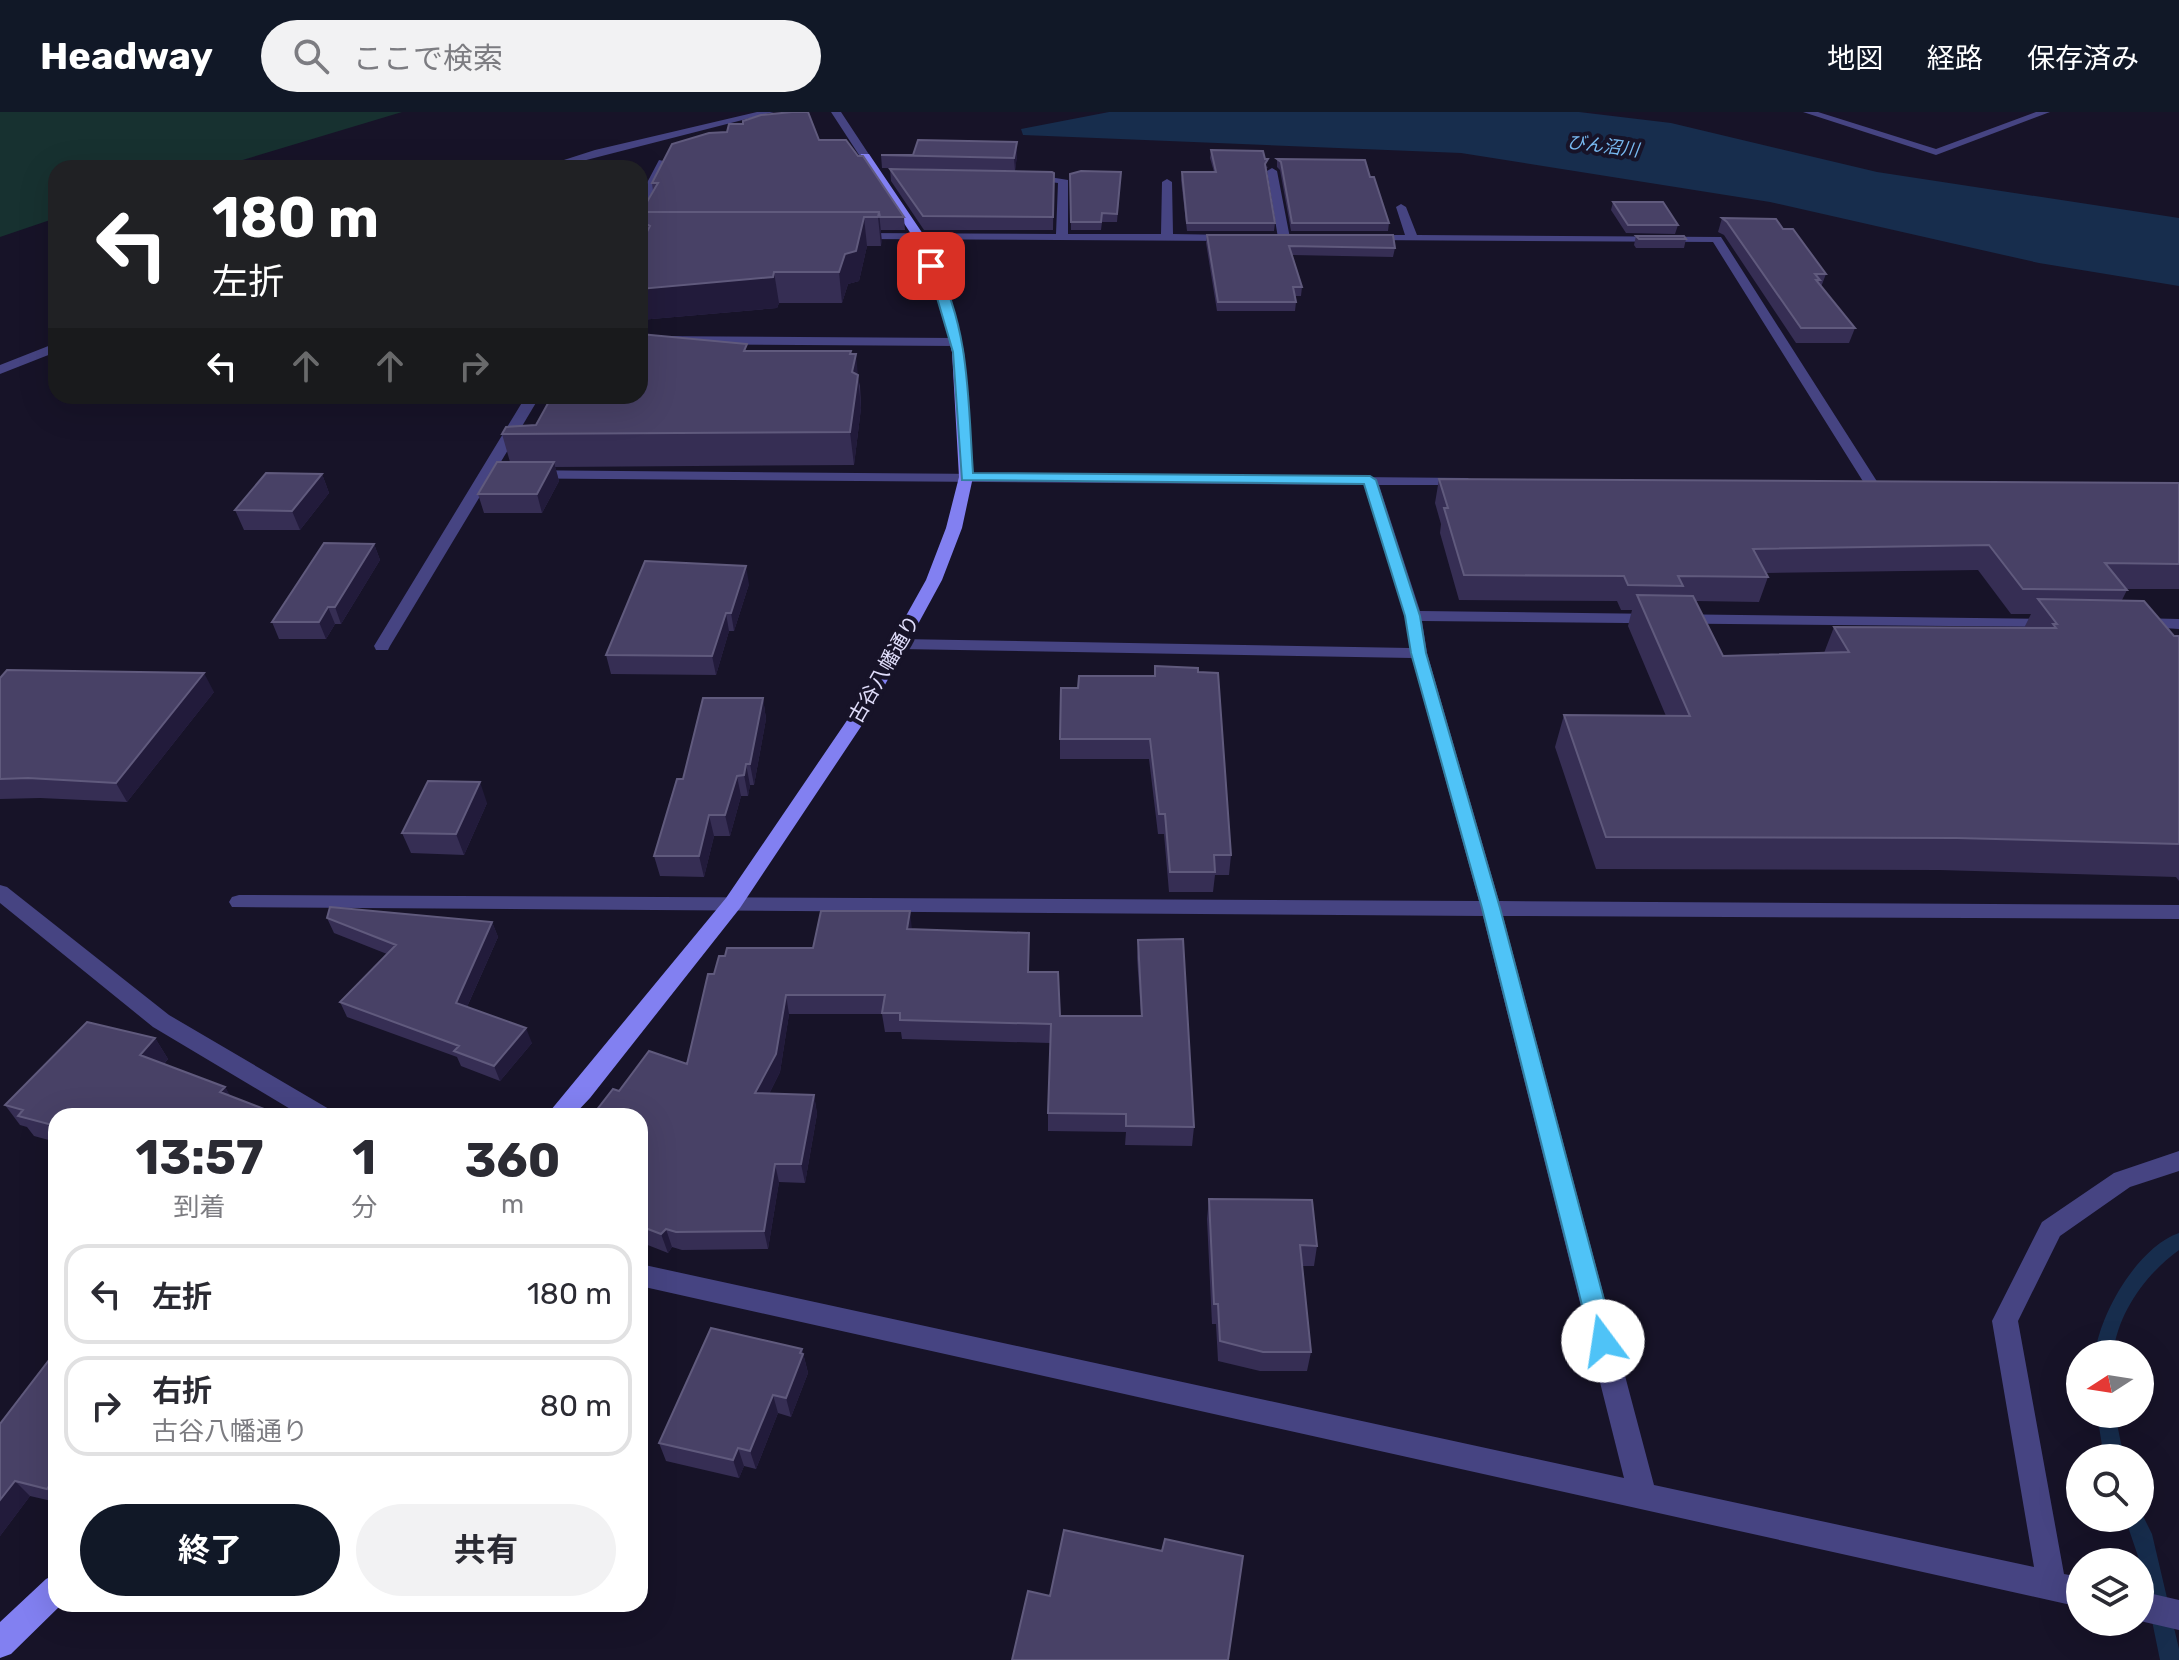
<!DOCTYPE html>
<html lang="ja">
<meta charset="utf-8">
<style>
body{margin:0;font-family:Rubik,"Noto Sans JP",sans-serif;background:#f2f2f3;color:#2b2b33;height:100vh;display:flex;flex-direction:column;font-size:30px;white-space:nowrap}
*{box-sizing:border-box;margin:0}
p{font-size:26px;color:#7c7c81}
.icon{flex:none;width:44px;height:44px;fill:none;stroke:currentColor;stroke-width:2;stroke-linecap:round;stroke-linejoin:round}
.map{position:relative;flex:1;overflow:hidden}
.side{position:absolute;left:48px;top:996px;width:600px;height:504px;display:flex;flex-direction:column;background:#fff;border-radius:24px;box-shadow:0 8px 32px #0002}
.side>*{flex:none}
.top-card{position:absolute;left:48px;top:48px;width:600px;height:244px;border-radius:24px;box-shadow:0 8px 32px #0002;background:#202124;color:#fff;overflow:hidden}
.needle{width:52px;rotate:258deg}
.fabs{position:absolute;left:2066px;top:1228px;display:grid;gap:16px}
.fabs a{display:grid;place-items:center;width:88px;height:88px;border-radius:50%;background:#fff;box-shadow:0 8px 32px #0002;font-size:40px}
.pin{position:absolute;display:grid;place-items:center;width:68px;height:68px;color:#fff;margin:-34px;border-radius:16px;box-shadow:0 4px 12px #0006}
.me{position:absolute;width:88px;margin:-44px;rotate:346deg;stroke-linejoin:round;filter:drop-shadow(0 0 6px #0008)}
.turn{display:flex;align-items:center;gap:28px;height:168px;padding:0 32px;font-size:36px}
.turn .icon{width:104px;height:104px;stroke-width:2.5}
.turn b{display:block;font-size:56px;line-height:68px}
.lanes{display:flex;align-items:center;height:76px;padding:0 32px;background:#0003;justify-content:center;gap:40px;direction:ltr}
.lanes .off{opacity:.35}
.eta{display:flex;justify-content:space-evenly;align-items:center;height:136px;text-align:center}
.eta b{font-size:48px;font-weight:700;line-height:56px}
.button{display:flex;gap:16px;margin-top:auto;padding:16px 32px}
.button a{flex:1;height:92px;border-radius:48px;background:#111827;color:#fff;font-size:32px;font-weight:700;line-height:92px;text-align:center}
.button a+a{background:#f2f2f3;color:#2b2b33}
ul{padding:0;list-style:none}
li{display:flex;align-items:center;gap:24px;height:100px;margin:0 16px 12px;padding:0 16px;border:4px solid #e1e1e2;border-radius:24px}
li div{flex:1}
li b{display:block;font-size:30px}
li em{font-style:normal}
header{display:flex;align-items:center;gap:48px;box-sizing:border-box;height:112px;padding:0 40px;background:#111827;color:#fff}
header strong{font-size:38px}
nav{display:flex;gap:44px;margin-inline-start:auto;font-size:28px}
.search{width:560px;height:72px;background:#f2f2f3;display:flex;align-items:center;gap:20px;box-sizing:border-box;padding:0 28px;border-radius:44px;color:#7c7c81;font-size:30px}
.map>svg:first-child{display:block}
</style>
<header>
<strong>Headway</strong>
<div class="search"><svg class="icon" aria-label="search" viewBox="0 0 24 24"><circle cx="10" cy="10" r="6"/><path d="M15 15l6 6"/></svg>ここで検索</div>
<nav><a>地図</a><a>経路</a><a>保存済み</a></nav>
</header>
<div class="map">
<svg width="2179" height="1548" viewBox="0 0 2179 1548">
<rect width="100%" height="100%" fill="#171328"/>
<path fill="#173130" d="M0,0H402L216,56H56V106L0,125Z"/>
<path fill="#172d4d" d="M1109,0H1579L1671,11L1877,60L2179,106V174L2039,151L1770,90L1461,41L1023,23L1021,17Z"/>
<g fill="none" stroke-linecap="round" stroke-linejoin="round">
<path fill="#172d4d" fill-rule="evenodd" d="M2179,1121V1138C2146,1162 2118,1200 2113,1242H2095C2100,1201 2138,1135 2179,1121Z
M2097,1302H2115L2124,1346H2104Z
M2140,1398L2152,1422L2179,1537V1548H2160L2140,1450L2125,1406H2140Z"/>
<path fill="#464482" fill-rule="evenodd" d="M757,0H774L555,56H539L595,38Z
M831,0H841L870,44L869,46H861Z
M1803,0H1818L1936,37L2036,0H2050L1936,43Z
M659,48L668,50L645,94L640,97V84Z
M1272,56L1277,59L1290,126L1284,129L1278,126L1267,59Z
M1031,62L1068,68V122H1161L1162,70L1167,67L1172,70L1173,122L1233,123L1239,126L1233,129L857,127L851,124L857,121L1056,122L1058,71L1027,67V63Z
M1401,92L1406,95L1417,123L1721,125L1878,371L1871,375L1864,371L1713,130L1365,128L1363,126L1369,123H1405L1396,95Z
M640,224L956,226L962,230L956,234L640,232Z
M56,231V240L0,262V253Z
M526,284H540L496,358L1468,366L1470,369L1463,373H1379L1420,499L2059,507L2061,510L2059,513L2053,515L1422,509L1427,541L1499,789L2179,793V807L1503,804L1654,1373L2034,1455L1992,1209L2042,1110L2114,1061L2179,1039V1059L2130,1075L2060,1124L2018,1209L2064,1462L2080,1465V1495L640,1174V1152L1624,1366L1483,804L232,795L229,790L232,785L239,783L1479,789L1412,546L900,537L892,532L900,527L1410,536L1405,504L1364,373L491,366L390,534L388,538H376L374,534Z
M2137,506L2179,507V517L2131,514L2129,511L2131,508Z
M0,773L7,775L169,903L329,997L333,1004H302L153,915L0,791Z
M2140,1479L2179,1488V1518L2140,1509Z"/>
<path fill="#8280f1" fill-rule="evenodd" d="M861,42H869L925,125L950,183L964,240L973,365L962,416L942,468L868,604L740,796L590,986L573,1004H546L726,786L850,604L926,468L946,416L959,365L952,240L938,183L913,125L860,44Z
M56,1462V1492H62L11,1542L0,1546V1510L46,1467Z"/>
</g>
<path fill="#362e54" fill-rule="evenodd" d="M819,28L904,105L905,118H881V134H867L859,169L848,172L842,191H779L777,196L640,208V100H641L653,79L652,71Z
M1017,30V43L1015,59L882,56L881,43H913Z
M1211,38L1268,55L1266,57L1275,111L1274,119H1187L1181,68L1182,60H1214L1210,46Z
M1277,47L1370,65L1389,111L1388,119H1291L1280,58L1277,55Z
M890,57L1054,61L1053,118H924L891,69Z
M1121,60L1117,110H1102L1101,118H1071L1070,62Z
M1613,90L1678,113L1675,122L1626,121L1611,98Z
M1722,106L1783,117L1826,162L1821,175L1855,216L1849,231H1796L1724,123L1718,120Z
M1207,123L1395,136L1393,145L1292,143L1302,175L1301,184H1295L1296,190L1295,199H1217L1206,131Z
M1636,124L1686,127L1684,136H1636L1634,133Z
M748,239L852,242L860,274L861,296L854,353L555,355L559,369L542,401H484L478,382L510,350L502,322L536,313Z
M322,362L329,381L300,418H244L235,398Z
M1439,367L2179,371V477H2126L2127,478L2122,488L2174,524H2179V769L2176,765L1940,758L1596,757L1555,635L1564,603L1666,604L1628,514L1632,498H1621L1617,489L1459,488L1440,421L1441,412L1435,391ZM1978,458L2011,502H2031L2024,516L1834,515L1824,541L1723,544L1695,489L1759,490L1768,465L1766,461Z
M374,432L380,448L341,512H335L326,527H279L272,510Z
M749,472L734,519H729L716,563L611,562L606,543Z
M1155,554L1198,560L1231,743L1229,763H1215L1213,780H1169L1164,722H1158L1149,647H1060V627L1078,576L1154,564Z
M0,566L214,580L127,690L40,686L0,687Z
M763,586L766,607L754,673H750L748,684H741L730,724H714L704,765L660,764L654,744L683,667Z
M487,691L464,743L411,741L402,721Z
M327,806L492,810L498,825L467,895L532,931L500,969L461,954L457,945L347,905L340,890L387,842L334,821Z
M912,817L1029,821V860L1060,904H1141L1137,846L1138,828L1194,1015L1192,1034L1125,1033L1126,1020L1048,1019V1001L1050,931L902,927L901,920H885L882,902H789L780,960L769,982L814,983L817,1002L805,1071L779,1070L768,1137L682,1138L672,1135L668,1141L640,1130V1004L619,979L687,952L714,862L813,836Z
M155,926L168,947L164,952L225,975L230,984L56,1004V1030L34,1024L27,1015L20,1013L5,993Z
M1209,1087L1317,1134L1314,1154H1302L1311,1240L1307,1259H1260L1218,1249L1216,1212H1212L1207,1107Z
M802,1237L808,1261L791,1305L778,1301L756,1357L744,1354L739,1366L666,1349L659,1331Z
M56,1239V1390L30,1384L0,1424V1312Z"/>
<path fill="#221b3b" d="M1017,30V43L1015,59L1014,46Z
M879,100L882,130L881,134L878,105Z
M864,105L867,134L859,169L848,172L842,191L839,160L845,142Z
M774,160L779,191L777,196L640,208V177Z
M851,239L853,256L856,242L861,296L854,353L850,320Z
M554,350L559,369L542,401L537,382Z
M322,362L329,381L300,418L292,399Z
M374,432L380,448L341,512L335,495Z
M746,454L749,472L734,519L731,501Z
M328,495L335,512L326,527L319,510Z
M726,501L729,519L716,563L712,544Z
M204,561L214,580L127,690L116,671Z
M763,586L766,607L754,673L750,652Z
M746,652L750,673L748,684L744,663Z
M737,664L741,684L730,724L725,703Z
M480,670L487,691L464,743L456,722Z
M709,703L714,724L704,765L699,744Z
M910,799L912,818L907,817Z
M492,810L498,825L462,906L456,891Z
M786,883L789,902L780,960L760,1000L755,981Z
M526,916L532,931L500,969L494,954Z
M155,926L168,947L153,963L140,943Z
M225,975L237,996L220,980Z
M814,983L817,1002L805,1071L801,1052Z
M775,1052L779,1070L768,1137L764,1119Z
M666,1117L672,1135L668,1141L661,1122Z
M802,1237L808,1261L791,1305L786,1286Z
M773,1283L778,1301L756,1357L750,1339Z
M738,1336L744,1354L739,1366L733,1348Z
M56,1364V1386L47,1377Z
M15,1369L30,1384L0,1424V1388Z"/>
<path fill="#484166" stroke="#605a7d" stroke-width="2" d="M792,0H808L819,28H846L858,44H863L904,105H880L879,100H641L658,71H652L672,32L709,21L727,20L729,12H743V9L761,3Z
M918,28L1017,30L1014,46L881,43H913Z
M1211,38L1263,39L1265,47H1268L1265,52L1275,111H1187L1182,60H1216Z
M1277,47L1365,48L1370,65H1374L1389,111H1292L1281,50Z
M890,57L1052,60L1054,61L1053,105L923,104Z
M1081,59L1121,60L1117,102L1102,101L1101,110H1071L1070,62Z
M1613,90H1663L1678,113H1628Z
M640,100H879L878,105H864L856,139L845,142L839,160H774L773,165L640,177V133L650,114L640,109Z
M1722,106L1776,107L1783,117H1793L1826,162H1815L1820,168H1816L1855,216H1801L1727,110Z
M1207,123H1393L1395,136L1289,134L1302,175H1293L1296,190H1218Z
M1636,124H1684L1686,127H1639Z
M640,222L747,232L744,239H851L850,242H856L852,260L858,263L850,320L502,322L506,315L536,313L552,284H640Z
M497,350H554L537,382H478Z
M266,361L322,362L292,399L235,398Z
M1439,367L2179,371V452L2105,451L2127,478L2023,477L1989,433L1753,437L1768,465L1678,464L1683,474L1628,473L1624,464L1464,463L1444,396H1448Z
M324,431L374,432L335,495H328L319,510H272Z
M645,449L746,454L731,501H726L712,544L606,543Z
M1637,483L1693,484L1723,544L1849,540L1834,515L2056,516L2053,512H2057L2038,487L2144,489L2174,524H2179V732L1957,726L1606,725L1564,603L1690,604Z
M1155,554L1198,556V560L1218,561L1231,743H1214L1215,760H1170L1165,702H1159L1150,627H1060L1061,576H1078L1079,564H1155Z
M7,558L204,561L116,671L28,666L0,667V566Z
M703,586H763L750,652H746L744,663L737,664L725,703H709L699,744H654L677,667H683Z
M428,669L480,670L456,722L402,721Z
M330,795L492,810L456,891L526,916L494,954L454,939L459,934L340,890L396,833L327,806Z
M821,799H910L907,817L1029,821L1028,860H1058L1060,904H1142L1138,828L1183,827L1194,1015L1126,1014V1002L1048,1001L1051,912L900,908V901H882L885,883H786L776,942L755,981L814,983L801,1052H775L764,1119L676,1120L666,1117L661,1122L640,1114V1004H592L613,977L619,979L649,939L687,952L708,862H714L719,844H725L727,836H813Z
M87,910L155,926L140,943L225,975L220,980L282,1004H56V1014L18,1004L23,998L5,993Z
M1209,1087L1312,1088L1317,1134L1300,1133L1311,1240H1263L1220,1229L1218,1192H1214Z
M711,1216L802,1237L800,1241L803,1242L786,1286L773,1283L750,1339L738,1336L733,1348L659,1331Z
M56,1239V1364L47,1377L15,1369L0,1388V1312Z
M1064,1418L1162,1439L1165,1427L1243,1444L1228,1548H1012L1028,1479L1050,1484Z"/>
<path fill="#4fc3f7" stroke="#337fa1" stroke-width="2" d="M927,152H935C970,215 968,290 973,361L1370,364L1376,368L1420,504L1426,541L1500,796L1615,1229L1611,1237L1603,1240L1595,1237L1591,1229L1482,796L1411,541L1405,504L1364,372L962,368L953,240Z"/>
<g text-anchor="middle" stroke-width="8" stroke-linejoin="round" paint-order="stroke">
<g font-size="18" font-style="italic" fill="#78b9f0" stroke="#171328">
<text transform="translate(1603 34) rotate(7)" y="6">びん沼川</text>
</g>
<g font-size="20" fill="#e1defb" stroke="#171328">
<text transform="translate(884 557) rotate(-60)" y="7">古谷八幡通り</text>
</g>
</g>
</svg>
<div class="fabs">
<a><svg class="needle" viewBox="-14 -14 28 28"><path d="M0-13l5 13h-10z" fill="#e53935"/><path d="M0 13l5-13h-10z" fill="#7c7c81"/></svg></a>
<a><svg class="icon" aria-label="search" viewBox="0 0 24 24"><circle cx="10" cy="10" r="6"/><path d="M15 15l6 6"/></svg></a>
<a><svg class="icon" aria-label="layers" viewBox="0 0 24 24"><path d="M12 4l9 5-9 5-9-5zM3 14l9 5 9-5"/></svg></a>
</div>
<div class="pin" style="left:931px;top:154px;background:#d93025"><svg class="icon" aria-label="arrive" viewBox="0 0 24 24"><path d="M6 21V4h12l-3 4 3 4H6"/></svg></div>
<svg class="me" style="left:1603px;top:1229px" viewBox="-20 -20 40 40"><circle r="19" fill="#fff"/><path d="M0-13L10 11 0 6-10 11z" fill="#4fc3f7"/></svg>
<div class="top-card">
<div class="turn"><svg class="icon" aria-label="left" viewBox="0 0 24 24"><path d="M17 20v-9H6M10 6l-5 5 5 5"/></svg><div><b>180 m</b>左折</div></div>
<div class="lanes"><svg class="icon" aria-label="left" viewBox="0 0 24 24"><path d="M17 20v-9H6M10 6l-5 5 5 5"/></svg><svg class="icon off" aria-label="ahead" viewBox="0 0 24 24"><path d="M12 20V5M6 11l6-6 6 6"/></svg><svg class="icon off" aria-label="ahead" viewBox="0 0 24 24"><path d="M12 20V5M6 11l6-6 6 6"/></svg><svg class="icon off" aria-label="right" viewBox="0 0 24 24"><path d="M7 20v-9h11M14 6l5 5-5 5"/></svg></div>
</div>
<section class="side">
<div class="eta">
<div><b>13:57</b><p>到着</p></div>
<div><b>1</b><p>分</p></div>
<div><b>360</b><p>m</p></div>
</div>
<ul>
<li><svg class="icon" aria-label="left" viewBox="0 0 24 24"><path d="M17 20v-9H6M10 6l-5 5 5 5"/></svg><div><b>左折</b></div><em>180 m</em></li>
<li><svg class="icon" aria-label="right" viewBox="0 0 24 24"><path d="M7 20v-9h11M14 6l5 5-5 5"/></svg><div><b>右折</b><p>古谷八幡通り</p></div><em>80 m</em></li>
</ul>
<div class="button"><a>終了</a><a>共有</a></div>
</section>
</div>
